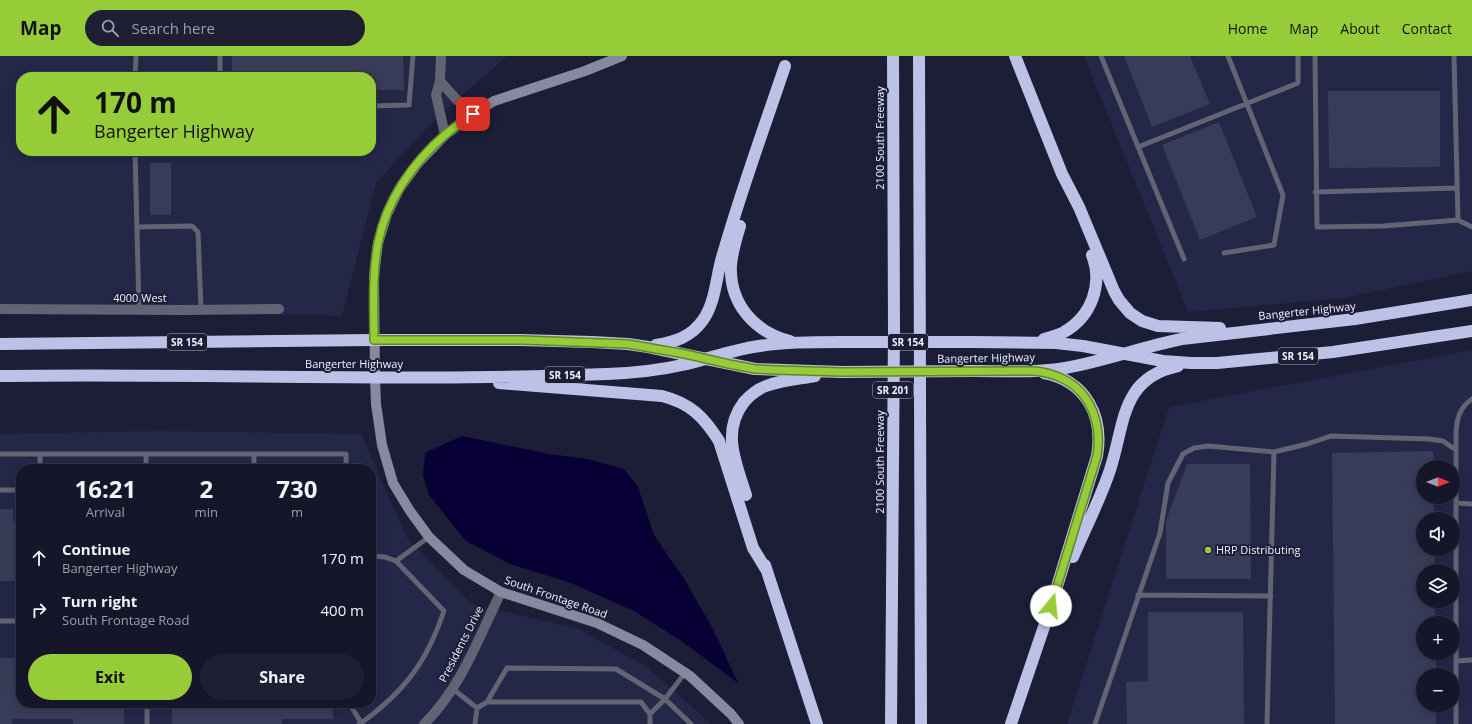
<!DOCTYPE html>
<meta charset="utf-8">
<style>
body{margin:0;font-family:"Open Sans",sans-serif;background:#1e1f32;color:#f1f3f6;height:100vh;display:flex;flex-direction:column;font-size:15px;white-space:nowrap}
*{box-sizing:border-box;margin:0}
p{font-size:13px;color:#9d9fa8}
.icon{flex:none;width:22px;height:22px;fill:none;stroke:currentColor;stroke-width:2;stroke-linecap:round;stroke-linejoin:round}
.map{position:relative;flex:1;overflow:hidden}
.sheet{position:absolute;left:16px;top:408px;width:360px;height:244px;display:flex;flex-direction:column;background:#15162a;border-radius:16px;box-shadow:0 2px 10px #0003,0 0 0 1px #343547}
.sheet>*{flex:none}
.hud{position:absolute;left:16px;top:16px;width:360px;height:84px;border-radius:16px;box-shadow:0 2px 10px #0003,0 0 0 1px #343547;background:#97cc39;color:#111;overflow:hidden}
.needle{width:26px;rotate:90deg}
.controls{position:absolute;left:1416px;top:404px;display:grid;gap:8px}
.controls a{display:grid;place-items:center;width:44px;height:44px;border-radius:50%;background:#15162a;box-shadow:0 2px 10px #0003,0 0 0 1px #343547;font-size:20px}
.pin{position:absolute;display:grid;place-items:center;width:34px;height:34px;color:#fff;margin:-17px;border-radius:8px;box-shadow:0 2px 6px #0006}
.me{position:absolute;width:44px;margin:-22px;rotate:17deg;stroke-linejoin:round;filter:drop-shadow(0 0 3px #0008)}
.turn{display:flex;align-items:center;gap:14px;height:84px;padding:0 12px;font-size:18px}
.turn .icon{width:52px;height:52px;stroke-width:2.5}
.turn b{display:block;font-size:28px;line-height:34px}
.eta{display:flex;justify-content:space-evenly;align-items:center;height:68px;text-align:center}
.eta b{font-size:24px;font-weight:700;line-height:28px}
.cta{display:flex;gap:8px;margin-top:auto;padding:8px 12px}
.cta a{flex:1;height:46px;border-radius:24px;background:#97cc39;color:#111;font-size:16px;font-weight:700;line-height:46px;text-align:center}
.cta a+a{background:#1e1f32;color:#f1f3f6}
ul{padding:0;list-style:none}
li{display:flex;align-items:center;gap:12px;height:52px;padding:0 12px}
li div{flex:1}
li b{display:block;font-size:15px}
li em{font-style:normal}
header{display:flex;align-items:center;gap:24px;box-sizing:border-box;height:56px;padding:0 20px;background:#97cc39;color:#111}
header strong{font-size:19px}
nav{display:flex;gap:22px;margin-inline-start:auto;font-size:14px}
.search{width:280px;height:36px;background:#1e1f32;display:flex;align-items:center;gap:10px;box-sizing:border-box;padding:0 14px;border-radius:22px;color:#9d9fa8;font-size:15px}
.map>svg:first-child{display:block}
</style>
<header>
<strong>Map</strong>
<div class="search"><svg class="icon" aria-label="search" viewBox="0 0 24 24"><circle cx="10" cy="10" r="6"/><path d="M15 15l6 6"/></svg>Search here</div>
<nav><a>Home</a><a>Map</a><a>About</a><a>Contact</a></nav>
</header>
<div class="map">
<svg width="1472" height="668" viewBox="0 0 1472 668">
<rect width="100%" height="100%" fill="#1c1e38"/>
<path fill="#242748" fill-rule="evenodd" d="M0,0H507L433,65L376,127L342,260L0,252ZM21,21H371V95H21Z
M1084,0H1472V215L1344,242L1188,256Z
M1472,294V668H1067L1169,351ZM1423,411H1453V441H1423ZM1423,463H1453V493H1423ZM1423,515H1453V545H1423ZM1423,567H1453V597H1423ZM1423,619H1453V649H1423Z
M159,375L361,378L407,482L471,548L579,573L648,612L711,668H0V378ZM21,413H371V647H21Z"/>
<path fill="#080035" d="M462,380L549,398L588,403L624,413L638,431L654,479L686,526L714,575L738,627L680,584L634,555L571,527L510,508L466,485L429,439L423,420L425,397Z"/>
<path fill="#383c58" d="M232,0H403L404,34H371V21H232Z
M1124,0H1190L1210,48L1152,71Z
M1328,35H1440V111L1329,112Z
M1219,66L1257,161L1200,184L1162,89Z
M150,107H171V159H150Z
M1433,395L1434,411H1423V441H1434V463H1423V493H1435V515H1423V545H1435V567H1423V597H1436V619H1423V649H1436V668H1335L1332,397Z
M1187,408H1250L1251,523H1166V465Z
M0,453H13V465H21V525H0Z
M1148,556H1243L1244,668H1127L1126,626L1148,625Z
M0,602H21V647H124V668H73V663H12V668H0Z
M172,647H333V663H282V668H172Z"/>
<g fill="none" stroke-linecap="round" stroke-linejoin="round">
<path stroke="#616472" stroke-width="5" d="M220,0V21
M1101,0L1184,203
M1315,0L1317,171L1384,170L1458,164
M1454,0L1458,164L1472,171
M135,21L136,0
M371,50L409,49L413,0
M1138,91L1298,27V0
M135,95L139,254
M1315,136L1457,132
M137,171L192,170L198,176L201,254
M1224,197L1274,189L1283,139L1228,0
M1456,394C1456,374 1454,355 1472,343
M0,398H346V413
M146,398V413
M254,398V413
M40,413V398
M0,434H21
M1456,447L1472,448
M396,505L429,481
M1138,539L1271,540
M0,565H21
M1456,605L1472,604
M685,617L665,643L691,668
M453,633L477,652L487,646L507,612L616,613L665,643L650,658V668
M487,646H641L650,658
M147,647V668
M349,647L362,668
M359,668C366,664 373,658 379,653C413,625 430,596 444,555L396,505L385,501L371,500
M475,668L477,652
M1095,668L1160,477L1168,427L1183,398L1194,392L1208,390L1274,396L1307,388L1331,380L1429,383L1443,385L1456,394V668
M1267,668L1274,396"/>
<path stroke="#616472" stroke-width="10" d="M441,0L440,25L436,39L445,79
M440,25L456,43L473,58
M0,253L182,254L279,253
M424,668C461,632 479,581 501,536"/>
<path stroke="#868aa0" stroke-width="10" d="M622,0L585,15L494,45L473,58L445,79L418,107L399,133L387,158L378,187L374,219L375,322L376,348L382,389L393,427L410,455L429,481L464,514L501,536L597,567L643,589L690,620L731,658L739,668"/>
<path stroke="#bcc2e5" stroke-width="12" d="M919,0L921,668
M1015,0L1062,118L1079,151L1114,235L1119,244L1130,257L1142,265L1158,270L1220,272
M740,170C736,183 732,196 731,209C729,247 754,276 790,285
M1044,283C1051,281 1058,279 1064,276C1092,260 1103,228 1092,199
M973,286L1056,287L1083,290L1163,305L1191,307H1217L1333,296L1472,275
M0,288L374,284H521L592,286L628,288L648,291L755,313L842,316
M656,289C675,286 691,281 703,264C716,246 716,219 723,198C741,135 764,72 785,10
M973,315C1004,315 1035,317 1065,312C1105,305 1142,291 1182,283L1355,263L1472,244
M0,320C202,317 405,326 607,318C634,317 661,314 687,308C709,302 731,295 753,291C782,286 812,286 842,286
M499,327L662,340C690,347 704,361 719,385L753,492L767,515
M746,439C736,407 721,376 744,346C750,339 758,333 766,330C782,324 799,323 815,320
M1073,501C1085,473 1100,444 1110,414C1125,369 1120,322 1178,310
M765,509L817,668
M891,668L894,274L893,0
M1011,668L1051,550L1097,400C1104,360 1086,325 1044,317"/>
<path stroke="#bcc2e5" stroke-width="12" d="M842,286H973
M842,316L973,315"/>
</g>
<g fill="none" stroke-linecap="round" stroke-linejoin="round">
<g stroke="#628525" stroke-width="10">
<path id="route" d="M473,58C464,65 454,71 446,78C413,106 386,145 378,187C372,219 374,252 374,284H522L628,288L685,298L729,308L755,313L777,314L842,316L1034,315C1044,316 1053,318 1061,322C1092,336 1102,369 1097,400L1051,550"/>
</g>
<use href="#route" stroke="#97cc39" stroke-width="7"/>
</g>
<circle fill="#97cc39" stroke="#1c1e38" stroke-width="1.5" cx="1208" cy="494" r="4"/>
<g text-anchor="middle" stroke-width="4" stroke-linejoin="round" paint-order="stroke">
<g fill="#1c1e38" stroke="#b0b2c1" stroke-width="1">
<rect x="167" y="278" width="40" height="16" rx="3"/>
<rect x="888" y="278" width="40" height="16" rx="3"/>
<rect x="1278" y="292" width="40" height="16" rx="3"/>
<rect x="545" y="311" width="40" height="16" rx="3"/>
<rect x="873" y="326" width="40" height="16" rx="3"/>
</g>
<g font-size="10" font-weight="bold" fill="#eff1fc">
<text x="187" y="290">SR 154</text>
<text x="908" y="290">SR 154</text>
<text x="1298" y="304">SR 154</text>
<text x="565" y="323">SR 154</text>
<text x="893" y="338">SR 201</text>
</g>
<g font-size="11" fill="#eff1fc" stroke="#1c1e38">
<text transform="translate(880 82) rotate(-90)" y="4">2100 South Freeway</text>
<text x="140" y="246">4000 West</text>
<text transform="translate(1307 255) rotate(-6)" y="4">Bangerter Highway</text>
<text transform="translate(986 302) rotate(-1)" y="4">Bangerter Highway</text>
<text x="354" y="312">Bangerter Highway</text>
<text transform="translate(880 406) rotate(-90)" y="4">2100 South Freeway</text>
<text transform="translate(556 541) rotate(19)" y="4">South Frontage Road</text>
<text transform="translate(461 588) rotate(-63)" y="4">Presidents Drive</text>
</g>
<g font-size="11" fill="#eff1fc" stroke="#1c1e38" text-anchor="start">
<text x="1216" y="498">HRP Distributing</text>
</g>
</g>
</svg>
<div class="controls">
<a><svg class="needle" viewBox="-14 -14 28 28"><path d="M0-13l5 13h-10z" fill="#e53935"/><path d="M0 13l5-13h-10z" fill="#9d9fa8"/></svg></a>
<a><svg class="icon" aria-label="sound" viewBox="0 0 24 24"><path d="M4 9h4l5-4v14l-5-4H4zM17 9q2 3 0 6"/></svg></a>
<a><svg class="icon" aria-label="layers" viewBox="0 0 24 24"><path d="M12 4l9 5-9 5-9-5zM3 14l9 5 9-5"/></svg></a>
<a>+</a>
<a>−</a>
</div>
<div class="pin" style="left:473px;top:58px;background:#d93025"><svg class="icon" aria-label="arrive" viewBox="0 0 24 24"><path d="M6 21V4h12l-3 4 3 4H6"/></svg></div>
<svg class="me" style="left:1051px;top:550px" viewBox="-20 -20 40 40"><circle r="19" fill="#fff"/><path d="M0-13L10 11 0 6-10 11z" fill="#97cc39"/></svg>
<div class="hud">
<div class="turn"><svg class="icon" aria-label="ahead" viewBox="0 0 24 24"><path d="M12 20V5M6 11l6-6 6 6"/></svg><div><b>170 m</b>Bangerter Highway</div></div>
</div>
<section class="sheet">
<div class="eta">
<div><b>16:21</b><p>Arrival</p></div>
<div><b>2</b><p>min</p></div>
<div><b>730</b><p>m</p></div>
</div>
<ul>
<li><svg class="icon" aria-label="ahead" viewBox="0 0 24 24"><path d="M12 20V5M6 11l6-6 6 6"/></svg><div><b>Continue</b><p>Bangerter Highway</p></div><em>170 m</em></li>
<li><svg class="icon" aria-label="right" viewBox="0 0 24 24"><path d="M7 20v-9h11M14 6l5 5-5 5"/></svg><div><b>Turn right</b><p>South Frontage Road</p></div><em>400 m</em></li>
</ul>
<div class="cta"><a>Exit</a><a>Share</a></div>
</section>
</div>
